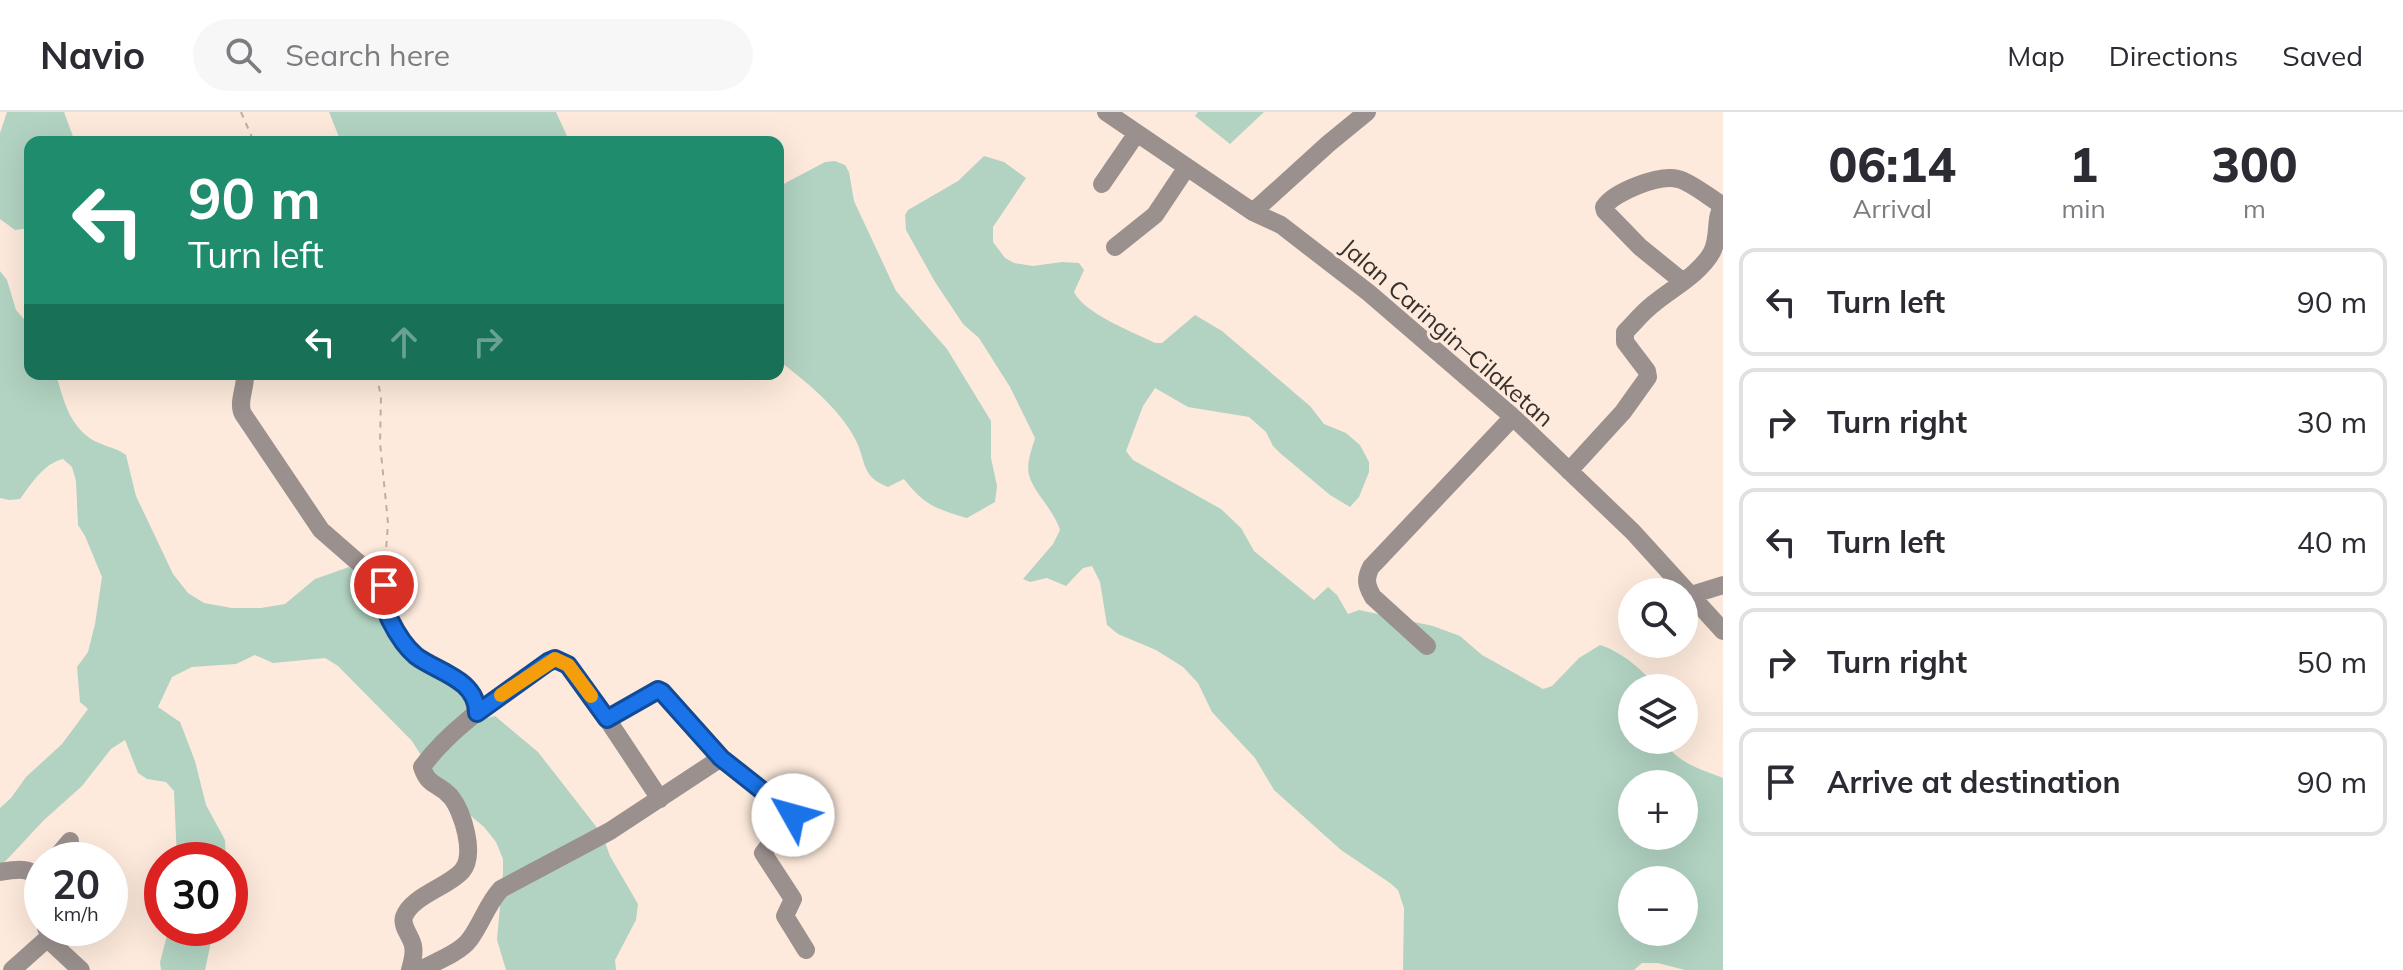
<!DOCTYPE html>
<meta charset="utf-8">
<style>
body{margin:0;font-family:Mulish,sans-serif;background:#f7f7f7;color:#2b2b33;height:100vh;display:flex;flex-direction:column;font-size:30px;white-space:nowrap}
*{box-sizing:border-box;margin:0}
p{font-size:26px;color:#7c7c81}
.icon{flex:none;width:44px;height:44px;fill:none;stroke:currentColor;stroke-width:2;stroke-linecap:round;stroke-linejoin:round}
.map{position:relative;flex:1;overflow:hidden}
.drawer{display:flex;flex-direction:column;background:#fff;width:680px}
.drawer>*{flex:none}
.banner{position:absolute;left:24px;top:24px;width:760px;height:244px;border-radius:16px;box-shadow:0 8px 32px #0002;background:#1f8d6d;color:#fff;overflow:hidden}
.tools{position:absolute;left:1618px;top:466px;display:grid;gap:16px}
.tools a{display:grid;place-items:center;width:80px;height:80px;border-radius:50%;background:#fff;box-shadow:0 8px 32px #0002;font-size:40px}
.speed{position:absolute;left:24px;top:730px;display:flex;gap:16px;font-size:40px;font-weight:700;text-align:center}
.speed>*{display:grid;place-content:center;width:104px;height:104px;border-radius:50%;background:#fff;box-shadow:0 8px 32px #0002;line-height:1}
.speed small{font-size:20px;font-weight:400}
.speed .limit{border:12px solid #d22;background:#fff;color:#111}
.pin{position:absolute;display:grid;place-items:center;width:68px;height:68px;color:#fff;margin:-34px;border:4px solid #fff;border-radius:50%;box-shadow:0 2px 8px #0007}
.me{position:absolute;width:88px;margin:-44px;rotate:308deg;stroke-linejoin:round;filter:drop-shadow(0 0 6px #0008)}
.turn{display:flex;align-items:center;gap:28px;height:168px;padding:0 32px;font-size:36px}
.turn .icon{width:104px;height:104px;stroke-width:2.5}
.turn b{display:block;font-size:56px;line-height:68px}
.lanes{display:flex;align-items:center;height:76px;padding:0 32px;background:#0003;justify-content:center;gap:40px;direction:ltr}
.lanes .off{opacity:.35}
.eta{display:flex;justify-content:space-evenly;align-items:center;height:136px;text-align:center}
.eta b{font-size:48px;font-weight:800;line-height:56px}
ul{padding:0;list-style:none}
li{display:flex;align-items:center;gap:24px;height:108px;margin:0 16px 12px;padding:0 16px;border:4px solid #e1e1e2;border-radius:16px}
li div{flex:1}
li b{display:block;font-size:30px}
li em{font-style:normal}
header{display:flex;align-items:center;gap:48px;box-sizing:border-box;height:112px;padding:0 40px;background:#fff;border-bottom:2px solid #e1e1e2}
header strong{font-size:38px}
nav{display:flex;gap:44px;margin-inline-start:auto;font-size:28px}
.search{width:560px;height:72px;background:#f7f7f7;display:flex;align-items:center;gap:20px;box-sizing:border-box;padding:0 28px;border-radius:44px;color:#7c7c81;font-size:30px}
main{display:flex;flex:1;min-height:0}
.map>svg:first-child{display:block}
</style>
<header>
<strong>Navio</strong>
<div class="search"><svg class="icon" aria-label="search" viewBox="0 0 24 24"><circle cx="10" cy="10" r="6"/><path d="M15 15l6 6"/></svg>Search here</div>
<nav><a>Map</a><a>Directions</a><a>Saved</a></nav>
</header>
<main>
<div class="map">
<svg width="1723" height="858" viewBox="0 0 1723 858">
<rect width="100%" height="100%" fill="#fdeadc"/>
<path fill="#b2d3c2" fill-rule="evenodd" d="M7,0H64L75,30H30V116L15,118L0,107V21Z
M329,0H556L567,24L573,30H341Z
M1198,0H1264L1230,32L1195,4Z
M984,44L1004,50L1026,66L993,115V130L1005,146L1014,151L1033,154L1062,150L1079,151L1084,158L1074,180C1085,202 1133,220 1155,231H1162L1195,203L1222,219L1310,294L1324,312L1346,321L1360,333L1369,350V360L1359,385L1350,395L1330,383L1280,341L1273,334L1266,320L1249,305L1188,295L1155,276L1143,294L1126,339L1133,348L1221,397L1241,416L1254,439L1314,488L1328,475L1337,483L1348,502L1359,498L1433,514L1460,524L1482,543L1543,577L1552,574L1579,546L1600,533C1622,540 1643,558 1657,576H1632V628H1665C1673,650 1703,658 1723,666V858H1685L1658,851H1642L1634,858H1403L1404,796L1398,778L1390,771L1341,738L1274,678L1255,646L1212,600L1198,571L1183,555L1156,538L1118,522L1107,513L1100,470L1092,454L1083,456L1066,474L1047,466L1030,470L1023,467L1053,432L1060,418C1054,398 1032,378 1029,363C1026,351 1032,337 1035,326L1010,275L979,226L963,212L935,170L906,118L905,103L908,98L958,69ZM1632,672H1684V724H1632ZM1632,768H1684V820H1632Z
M835,49L845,53L849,60L854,89L896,179L947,237L991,309V346L997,374L995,390L967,406C936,397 924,393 904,367L888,375C859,364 867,347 854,325C839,296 803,267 778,248V75L825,50Z
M0,159L7,168L16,198L30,214V262H56C63,287 69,312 91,327C102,334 115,335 126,343L136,384L173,462L188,481L204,491L232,496H261L285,492L315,467L349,455L359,460L380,490L390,523L457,572L476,609L495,604L538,640L602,722L610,744L638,792L636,808L615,848L616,858H506L497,828L503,760V747L496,730L484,715L446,683L412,629L338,554L325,546L273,551L255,543L236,552L192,555L172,565L158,595L180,610L195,649L206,693L225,728L226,748H177L174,679L166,670L147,667L138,661L125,628L111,637L82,674L44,708L0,755V696L11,686L26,665L62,632L88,597L80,590L77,555L88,540L95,512L102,465L85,424L78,413L76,369L72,355L63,347C43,352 32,371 20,387L9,388L0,386Z
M169,816H214L205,858H161L160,850Z"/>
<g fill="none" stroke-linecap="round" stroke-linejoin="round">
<path stroke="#beafa3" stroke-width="2" stroke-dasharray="6 6" stroke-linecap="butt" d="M241,0L254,30
M376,262L381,284L380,331L388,411L385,452"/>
<path stroke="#9a908e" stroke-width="18" d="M1106,0L1253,100L1281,113L1369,181L1513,305L1633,420L1723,519
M1102,72L1137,21
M1253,100L1328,32L1367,0
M1115,135L1155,103L1187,55
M1682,169L1640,135L1605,99L1604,95C1614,80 1659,62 1678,67C1691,70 1710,86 1722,93
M245,262C246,276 237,290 243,302L321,418L384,473C381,488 384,494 390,508C397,522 404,534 416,544C437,560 477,567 477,601
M1569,359L1623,300L1648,265L1647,259L1625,230V220C1634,211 1642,201 1652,193C1671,177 1700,162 1712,140C1720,124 1714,107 1723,92
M1691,483L1723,473
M1427,534L1373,485C1366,473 1365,467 1371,455L1513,305
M607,607L660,687
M54,748L70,729
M0,760C17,757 34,754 42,772
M46,816L54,833L81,858
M12,858L49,825
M410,858C412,850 415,842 413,834C412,825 401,815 404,805C411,784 448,775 462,759C476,743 463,700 451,685C438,670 429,676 422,655C454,611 505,581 548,550L555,547L568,553L607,607L658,578L662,580L721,646L793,703L763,741L793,787L785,804L806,838
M420,858C435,850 460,841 470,827C482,811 487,792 501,777L610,719L721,646"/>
</g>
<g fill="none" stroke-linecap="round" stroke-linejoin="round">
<g stroke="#114b97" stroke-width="20">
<path id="route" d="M384,473C381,488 384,494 390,508C397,522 404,534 416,544C437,560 477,567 477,601L548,550L555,547L568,553L607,607L658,578L662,580L721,646L793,703"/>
</g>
<use href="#route" stroke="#1a73e8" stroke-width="14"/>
<path stroke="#f59e0b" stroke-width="14" d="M501,583L555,547L568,553L591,584"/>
</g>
<g text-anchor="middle" stroke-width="6" stroke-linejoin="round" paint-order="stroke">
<g font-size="24" fill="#37302b" stroke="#fdeadc">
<text transform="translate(1447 221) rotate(41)" y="8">Jalan Caringin–Cilaketan</text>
</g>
</g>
</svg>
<div class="tools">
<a><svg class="icon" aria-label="search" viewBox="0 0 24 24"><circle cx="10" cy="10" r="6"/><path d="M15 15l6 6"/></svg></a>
<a><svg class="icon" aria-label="layers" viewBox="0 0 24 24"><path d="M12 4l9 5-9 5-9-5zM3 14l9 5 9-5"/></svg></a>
<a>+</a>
<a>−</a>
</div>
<div class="speed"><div>20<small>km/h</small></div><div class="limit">30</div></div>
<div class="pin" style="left:384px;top:473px;background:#d93025"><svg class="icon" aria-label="arrive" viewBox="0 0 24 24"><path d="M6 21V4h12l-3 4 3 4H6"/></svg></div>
<svg class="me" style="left:793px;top:703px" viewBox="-20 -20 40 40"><circle r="19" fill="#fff"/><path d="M0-13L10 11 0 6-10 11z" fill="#1a73e8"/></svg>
<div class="banner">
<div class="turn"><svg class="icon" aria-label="left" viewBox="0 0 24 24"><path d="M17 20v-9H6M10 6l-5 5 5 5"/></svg><div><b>90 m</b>Turn left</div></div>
<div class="lanes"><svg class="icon" aria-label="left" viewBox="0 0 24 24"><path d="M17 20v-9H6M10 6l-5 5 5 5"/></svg><svg class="icon off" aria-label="ahead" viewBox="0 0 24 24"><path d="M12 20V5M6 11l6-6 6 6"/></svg><svg class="icon off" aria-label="right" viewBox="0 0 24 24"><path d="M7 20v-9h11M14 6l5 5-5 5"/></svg></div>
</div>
</div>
<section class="drawer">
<div class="eta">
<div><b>06:14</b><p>Arrival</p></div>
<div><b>1</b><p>min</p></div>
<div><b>300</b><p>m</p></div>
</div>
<ul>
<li><svg class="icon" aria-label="left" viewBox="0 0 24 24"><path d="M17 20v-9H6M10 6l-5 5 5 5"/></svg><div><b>Turn left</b></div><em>90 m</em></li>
<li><svg class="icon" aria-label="right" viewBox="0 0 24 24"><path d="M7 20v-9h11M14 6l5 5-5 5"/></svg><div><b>Turn right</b></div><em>30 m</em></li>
<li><svg class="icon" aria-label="left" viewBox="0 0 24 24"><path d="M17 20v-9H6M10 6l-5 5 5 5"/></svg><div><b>Turn left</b></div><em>40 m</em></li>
<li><svg class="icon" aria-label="right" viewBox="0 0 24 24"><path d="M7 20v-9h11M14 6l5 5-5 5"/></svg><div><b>Turn right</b></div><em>50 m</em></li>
<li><svg class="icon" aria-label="arrive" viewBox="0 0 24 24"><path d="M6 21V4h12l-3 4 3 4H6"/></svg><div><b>Arrive at destination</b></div><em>90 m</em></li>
</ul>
</section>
</main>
